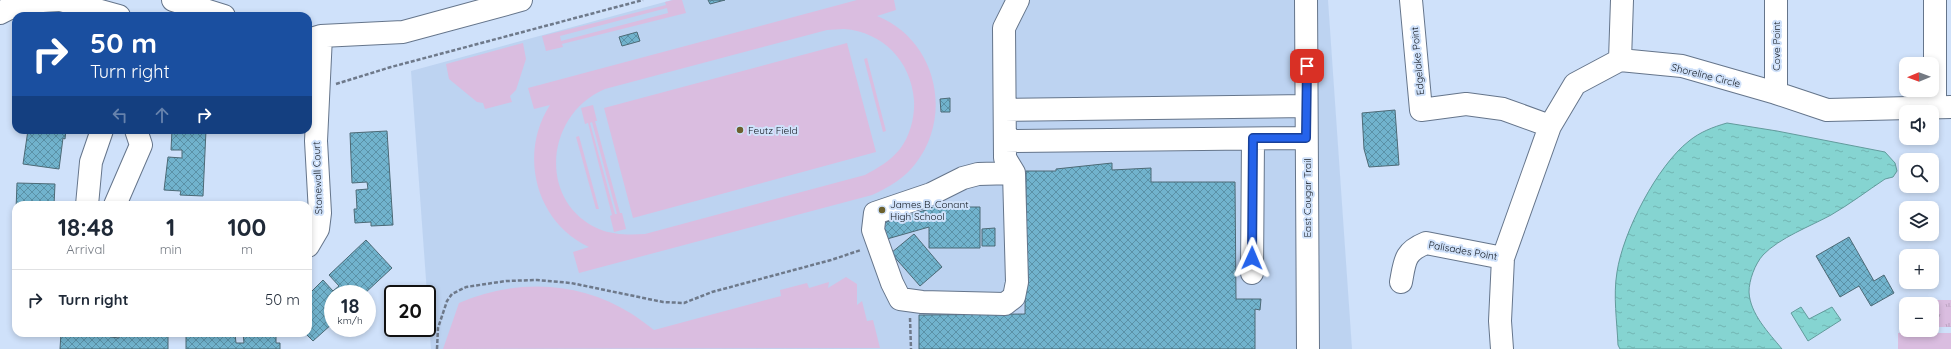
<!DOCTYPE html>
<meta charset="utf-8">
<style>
body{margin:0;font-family:Quicksand,sans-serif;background:#f6f6f7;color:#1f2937;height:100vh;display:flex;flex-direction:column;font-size:15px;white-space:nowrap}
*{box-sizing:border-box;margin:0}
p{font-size:13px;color:#747a83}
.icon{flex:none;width:22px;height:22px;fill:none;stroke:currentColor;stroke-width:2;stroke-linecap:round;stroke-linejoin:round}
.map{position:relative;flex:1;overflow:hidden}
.panel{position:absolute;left:12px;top:201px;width:300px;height:136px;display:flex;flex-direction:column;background:#fff;border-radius:12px;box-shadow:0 2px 6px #0003}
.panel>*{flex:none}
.hud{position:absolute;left:12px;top:12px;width:300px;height:122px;border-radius:12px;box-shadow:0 2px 6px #0003;background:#1a4fa0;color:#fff;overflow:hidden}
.needle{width:26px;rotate:269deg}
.controls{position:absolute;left:1899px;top:57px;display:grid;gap:8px}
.controls a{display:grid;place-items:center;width:40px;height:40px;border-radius:8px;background:#fff;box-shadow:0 2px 6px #0003;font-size:20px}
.speed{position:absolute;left:324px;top:285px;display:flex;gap:8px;font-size:20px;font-weight:700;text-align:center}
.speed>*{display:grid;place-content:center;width:52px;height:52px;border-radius:50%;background:#fff;box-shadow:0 2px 6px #0003;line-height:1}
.speed small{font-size:10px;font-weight:400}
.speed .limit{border:2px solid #111;border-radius:6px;background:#fff;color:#111}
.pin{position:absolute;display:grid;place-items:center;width:34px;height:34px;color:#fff;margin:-17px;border-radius:8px;box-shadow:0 2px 6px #0006}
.me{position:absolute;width:44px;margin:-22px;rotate:1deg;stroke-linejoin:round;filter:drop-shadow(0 0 3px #0008)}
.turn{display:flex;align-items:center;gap:14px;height:84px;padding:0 12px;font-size:18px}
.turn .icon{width:52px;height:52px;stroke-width:2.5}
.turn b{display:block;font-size:28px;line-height:34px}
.lanes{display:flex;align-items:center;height:38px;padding:0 12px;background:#0003;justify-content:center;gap:20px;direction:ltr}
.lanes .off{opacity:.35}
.eta{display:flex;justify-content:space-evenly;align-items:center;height:68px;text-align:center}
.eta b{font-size:24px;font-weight:700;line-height:28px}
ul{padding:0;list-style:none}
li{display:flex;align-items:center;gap:12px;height:60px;padding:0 12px;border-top:1px solid #e0e1e3}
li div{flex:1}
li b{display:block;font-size:15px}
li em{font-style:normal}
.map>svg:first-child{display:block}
</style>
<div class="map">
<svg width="1951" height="349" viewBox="0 0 1951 349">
<defs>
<pattern id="park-tufts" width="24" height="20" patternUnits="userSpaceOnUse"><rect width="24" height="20" fill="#dabde0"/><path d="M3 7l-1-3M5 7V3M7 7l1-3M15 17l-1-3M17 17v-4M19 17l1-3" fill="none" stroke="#baa2c0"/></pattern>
<pattern id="water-ripples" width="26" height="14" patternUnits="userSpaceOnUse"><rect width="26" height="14" fill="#85d4d1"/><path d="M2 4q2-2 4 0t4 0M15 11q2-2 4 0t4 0" fill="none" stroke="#72b5b3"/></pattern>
<pattern id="building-cross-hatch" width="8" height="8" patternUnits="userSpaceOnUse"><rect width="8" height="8" fill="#71b3cd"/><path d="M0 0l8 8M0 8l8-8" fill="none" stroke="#5b91a6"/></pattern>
</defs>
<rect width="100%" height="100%" fill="#cfe1fa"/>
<path fill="#bdd3f1" d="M672,0H1328L1352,349H431L411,71Z"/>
<path fill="#dabde0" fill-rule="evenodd" d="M673,0H682L686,13L562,44L563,47L546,51L542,36L666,5L665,2ZM667,8L668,13L561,41L560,36Z
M857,0H894L896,10L877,16C935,39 954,113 916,163C906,177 888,188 872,195L579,273L573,252L589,247C536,223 518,154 550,105L534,109L528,88ZM844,29C883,32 911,61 914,100C915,117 910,136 900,149C890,161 878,168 865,175L645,234C630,235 613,235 599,229C537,202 545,114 605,89L827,30Z
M523,43L526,59L516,90L510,96L512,102L485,109L483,103L477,102L449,79L446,64Z
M847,43L876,152L633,218L604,108Z
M867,58L886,131L883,132L864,59Z
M593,105L597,121H595L620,213H622L626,229L614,232L610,216L612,215L588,123L585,124L581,108ZM592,122L617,214H615L590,123Z
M579,136L599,209H596L576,137Z
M846,277L857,284V305L862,301L867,321L873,320L880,348L443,349L459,303C516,279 578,280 632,314C640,319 647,325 654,330L781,296L780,290L807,283L809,288L829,282L828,288Z
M1898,333H1951V349H1898Z"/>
<path fill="url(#park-tufts)" d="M1919,300H1951V327H1932V304H1915Z"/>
<path fill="url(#water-ripples)" stroke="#629b9c" d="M1727,123L1777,131L1885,152L1895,163L1897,171L1893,177L1885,179C1867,191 1850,204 1831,215C1811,226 1779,238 1763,255C1755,264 1749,280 1749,292C1750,314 1769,333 1782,349H1620L1618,345C1617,321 1613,296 1617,272C1623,232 1657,166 1689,141C1700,132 1713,127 1727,123Z
M1801,307L1809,319L1832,307L1841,320L1808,341L1791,313Z"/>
<path fill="url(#building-cross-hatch)" stroke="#4d6a76" d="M708,0H725L710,4Z
M637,32L640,41L622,46L619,37Z
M950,98V112H941L940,99Z
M1395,110L1399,165L1369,167L1364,149L1362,113Z
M28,130H66L65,139L63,138L59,169L23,164Z
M172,130H206L203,196L180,195L181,191L164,190L168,157L182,158V150H171Z
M387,131L393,225L371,226V222L355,223L354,209H357L356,190L368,189L367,182L352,183L350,133Z
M1112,163V170L1151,168V182H1235L1236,299H1261L1260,310L1255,309V349H919V315L1025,314L1026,171H1056V169Z
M17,183L55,184L54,205H16V290H13Z
M929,207H980V248H929V227L887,239L883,223L929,209Z
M995,228V246H982V229Z
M914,234L942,267L920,286L891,253Z
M1849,237L1874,281L1884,275L1894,293L1871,306L1859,286L1840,297L1816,256Z
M366,240L392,268L364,294H333V323L313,341L305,333H308L310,293L323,280L333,291L339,286L329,275Z
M61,333H111V337L119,338V333H168V349H60Z
M186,333H235L236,343H244L243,333H276V343H280V349H186Z"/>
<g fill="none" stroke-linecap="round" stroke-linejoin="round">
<g stroke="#65758b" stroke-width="24">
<path id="minor" d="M60,0L119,16
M173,0L224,16
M1306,0L1308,349
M1411,0L1421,110L1466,104L1503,109L1550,126
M1935,0V108
M308,40L321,36L403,32L521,0
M1620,60L1622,0
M1776,93V0
M1005,110L1306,106
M1005,141L1306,138
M1014,173L978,174L963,178L931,194L875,213L873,230L892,283L900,299L922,302L1005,304L1014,297L1017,282L1014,173L1005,158L1004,28L1018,0
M87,205L91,162L102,130
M115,205L141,145L136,130
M308,246L318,229L320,213L316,141L321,36
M1252,273L1253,139
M1401,282C1405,261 1404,252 1426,243L1503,258
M1502,349L1500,321L1503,258L1550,126L1575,84L1620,60L1682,66L1776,93L1827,110L1951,107"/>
</g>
<g stroke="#65758b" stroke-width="24">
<path id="major" d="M0,13C19,2 38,1 60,0"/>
</g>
<path stroke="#6e798a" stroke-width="2.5" stroke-dasharray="4 2" stroke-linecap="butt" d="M336,84L391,67L643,0
M910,318L911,349
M437,349L438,328L447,301L452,294L466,287L506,281L537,280L571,283L663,302L684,303L712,292L831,260L861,250"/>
<use href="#minor" stroke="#fff" stroke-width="22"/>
<use href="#major" stroke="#fff" stroke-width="22"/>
</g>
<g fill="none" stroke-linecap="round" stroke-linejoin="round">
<g stroke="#184099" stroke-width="10">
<path id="route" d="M1252,258L1253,138H1306L1307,66"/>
</g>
<use href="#route" stroke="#2563eb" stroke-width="7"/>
</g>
<g fill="#6b602d" stroke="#cfe1fa" stroke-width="1.5">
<circle cx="740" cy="130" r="4"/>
<circle cx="882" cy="210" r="4"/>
</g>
<g text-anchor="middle" stroke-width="4" stroke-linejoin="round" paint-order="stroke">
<g font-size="10" fill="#11171f" stroke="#cfe1fa">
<text transform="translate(1776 46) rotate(-90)" y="4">Cove Point</text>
<text transform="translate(1417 61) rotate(-95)" y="4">Edgelake Point</text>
<text transform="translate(1706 75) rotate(14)" y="4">Shoreline Circle</text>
<text transform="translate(317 178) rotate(-92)" y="4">Stonewall Court</text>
<text transform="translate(1307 198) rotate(-90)" y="4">East Cougar Trail</text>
<text transform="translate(1463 250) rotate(10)" y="4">Palisades Point</text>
</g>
<g font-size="10" fill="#11171f" stroke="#cfe1fa" text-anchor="start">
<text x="748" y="134">Feutz Field</text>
<text x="890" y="208">James B. Conant<tspan x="890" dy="12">High School</tspan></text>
</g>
</g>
</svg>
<div class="controls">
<a><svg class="needle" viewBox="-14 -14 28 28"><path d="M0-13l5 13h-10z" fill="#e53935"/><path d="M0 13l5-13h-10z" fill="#747a83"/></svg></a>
<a><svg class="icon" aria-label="sound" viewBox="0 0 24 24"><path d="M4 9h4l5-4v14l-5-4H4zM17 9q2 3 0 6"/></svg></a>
<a><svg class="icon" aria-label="search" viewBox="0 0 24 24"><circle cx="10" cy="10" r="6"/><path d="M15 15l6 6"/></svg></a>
<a><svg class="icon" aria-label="layers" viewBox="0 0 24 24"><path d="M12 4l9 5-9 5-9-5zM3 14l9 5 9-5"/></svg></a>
<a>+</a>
<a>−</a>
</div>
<div class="speed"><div>18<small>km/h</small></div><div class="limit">20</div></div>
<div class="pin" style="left:1307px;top:66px;background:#d93025"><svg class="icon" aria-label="arrive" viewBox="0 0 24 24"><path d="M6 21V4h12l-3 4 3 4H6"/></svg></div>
<svg class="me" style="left:1252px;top:258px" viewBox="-20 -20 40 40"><path d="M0-17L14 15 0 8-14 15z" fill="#2563eb" stroke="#fff" stroke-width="4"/></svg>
<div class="hud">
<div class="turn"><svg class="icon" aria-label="right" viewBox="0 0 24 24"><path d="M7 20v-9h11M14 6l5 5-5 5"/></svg><div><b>50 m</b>Turn right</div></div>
<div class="lanes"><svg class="icon off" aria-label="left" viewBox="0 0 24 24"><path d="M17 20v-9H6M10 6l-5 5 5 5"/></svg><svg class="icon off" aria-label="ahead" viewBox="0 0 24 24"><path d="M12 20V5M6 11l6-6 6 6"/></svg><svg class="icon" aria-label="right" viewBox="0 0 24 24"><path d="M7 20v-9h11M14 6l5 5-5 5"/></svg></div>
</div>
<section class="panel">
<div class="eta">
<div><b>18:48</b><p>Arrival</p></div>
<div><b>1</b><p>min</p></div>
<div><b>100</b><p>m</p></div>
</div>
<ul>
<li><svg class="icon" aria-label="right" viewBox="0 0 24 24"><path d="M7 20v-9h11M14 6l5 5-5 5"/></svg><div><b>Turn right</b></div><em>50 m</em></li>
</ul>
</section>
</div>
